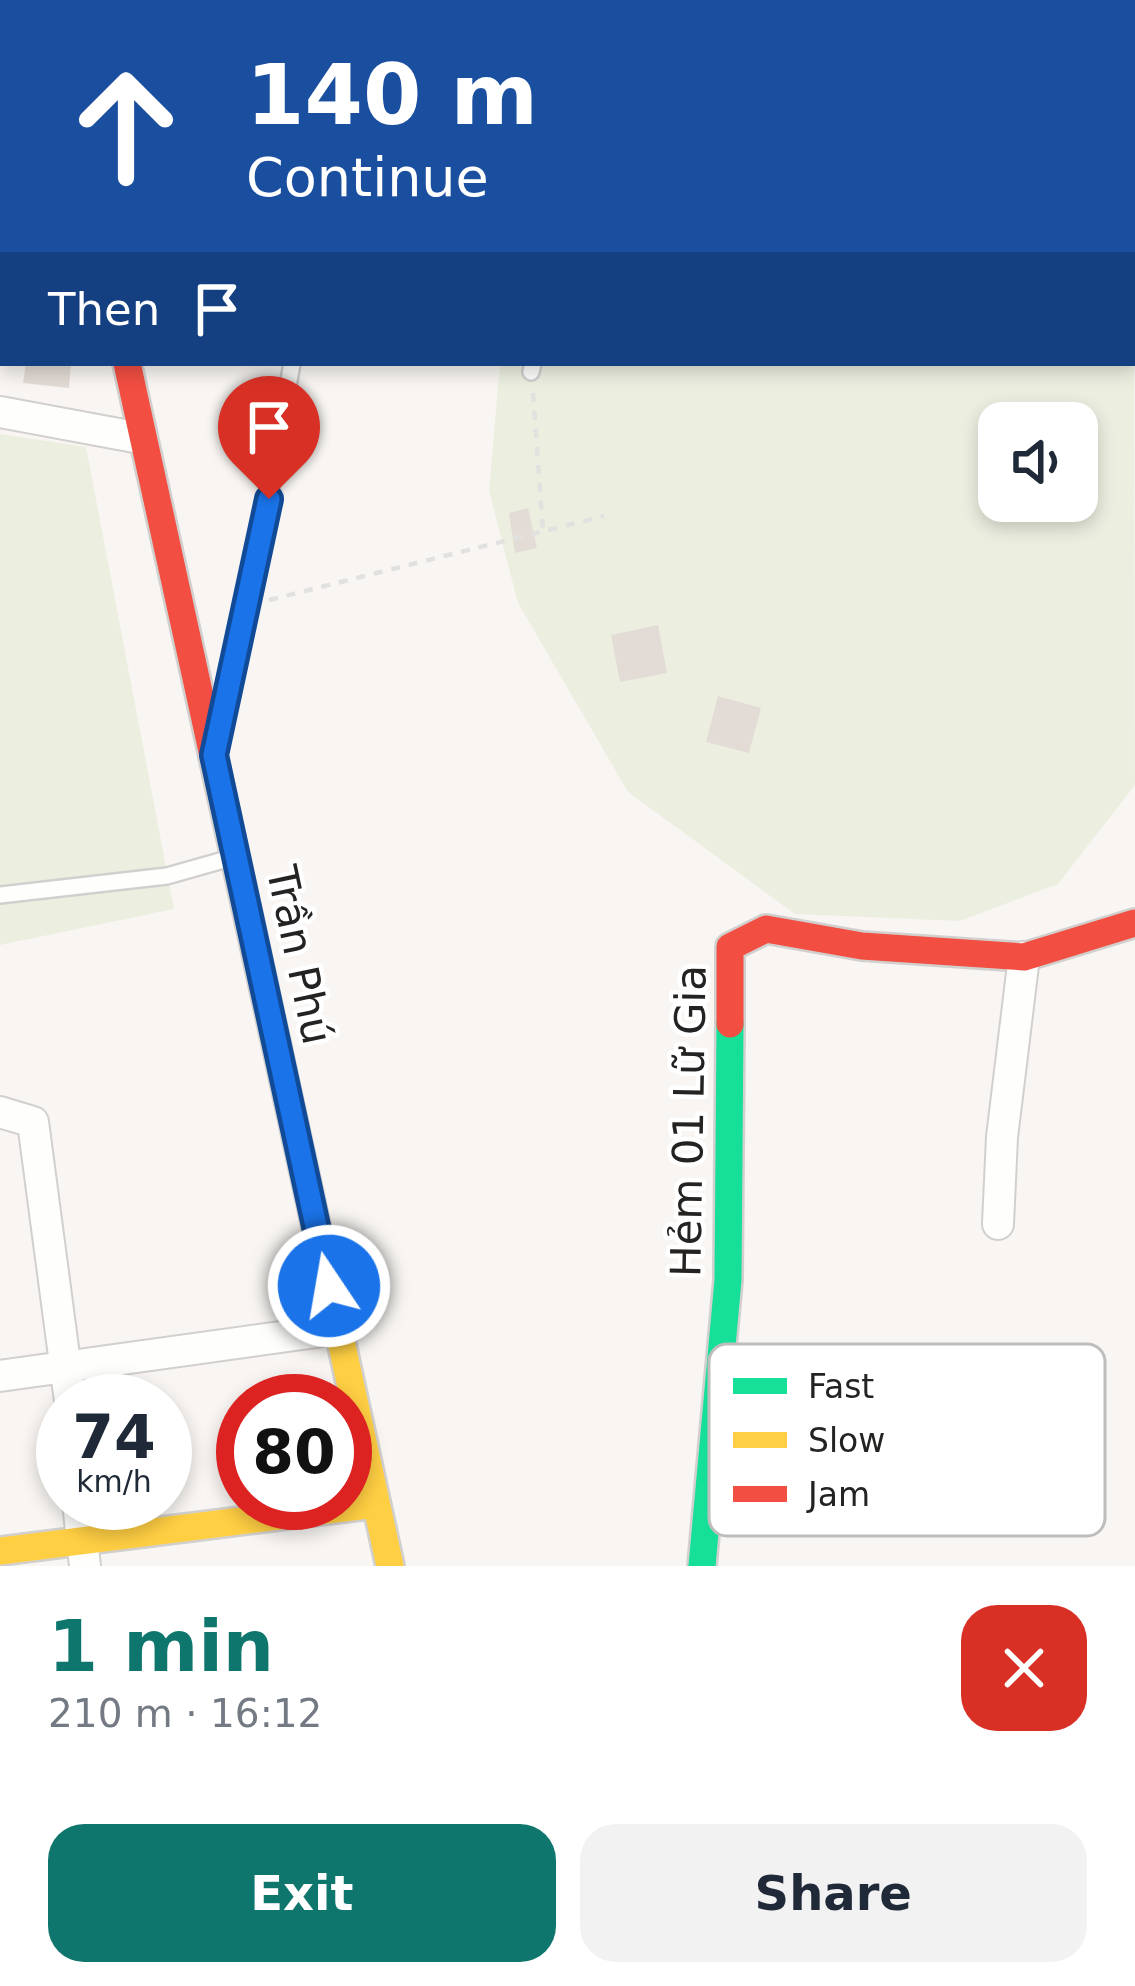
<!DOCTYPE html>
<meta charset="utf-8">
<style>
body{margin:0;font-family:"DejaVu Sans",sans-serif;background:#f2f2f3;color:#1f2937;height:100vh;display:flex;flex-direction:column;font-size:45px;white-space:nowrap}
*{box-sizing:border-box;margin:0}
p{font-size:39px;color:#747a83}
.icon{flex:none;width:66px;height:66px;fill:none;stroke:currentColor;stroke-width:2;stroke-linecap:round;stroke-linejoin:round}
.map{position:relative;height:1566px;overflow:hidden}
.panel{display:flex;flex-direction:column;background:#fff;flex:1}
.panel>*{flex:none}
.top-card{position:absolute;left:0px;top:0px;width:1137px;height:366px;box-shadow:0 6px 18px #0003;background:#1a4fa0;color:#fff;overflow:hidden}
.controls{position:absolute;left:978px;top:402px;display:grid;gap:24px}
.controls a{display:grid;place-items:center;width:120px;height:120px;border-radius:24px;background:#fff;box-shadow:0 6px 18px #0003;font-size:60px}
.speed{position:absolute;left:36px;top:1374px;display:flex;gap:24px;font-size:60px;font-weight:700;text-align:center}
.speed>*{display:grid;place-content:center;width:156px;height:156px;border-radius:50%;background:#fff;box-shadow:0 6px 18px #0003;line-height:1}
.speed small{font-size:30px;font-weight:400}
.speed .limit{border:18px solid #d22;background:#fff;color:#111}
.pin{position:absolute;display:grid;place-items:center;width:102px;height:102px;color:#fff;margin:-123px -51px;border-radius:50% 50% 50% 0;rotate:-45deg;box-shadow:0 0 12px #0007}
.pin .icon{rotate:45deg}
.me{position:absolute;width:132px;margin:-66px;rotate:348deg;stroke-linejoin:round;filter:drop-shadow(0 0 9px #0008)}
.turn{display:flex;align-items:center;gap:42px;height:252px;padding:0 48px;font-size:54px}
.turn .icon{width:156px;height:156px;stroke-width:2.5}
.turn b{display:block;font-size:84px;line-height:102px}
.then{display:flex;align-items:center;height:114px;padding:0 48px;background:#0003;gap:24px;font-size:45px}
.round{display:grid;place-items:center;flex:none;width:126px;height:126px;border-radius:36px;background:#f2f2f3}
.headline{display:flex;align-items:center;justify-content:space-between;height:204px;padding:0 48px}
h1{font-size:72px;font-weight:800;line-height:90px;color:#0f766e}
.action{display:flex;gap:24px;margin-top:auto;padding:24px 48px}
.action a{flex:1;height:138px;border-radius:36px;background:#0f766e;color:#fff;font-size:48px;font-weight:800;line-height:138px;text-align:center}
.action a+a{background:#f2f2f3;color:#1f2937}
.map>svg:first-child{display:block}
</style>
<div class="map">
<svg width="1135" height="1566" viewBox="0 0 1135 1566">
<rect width="100%" height="100%" fill="#f8f5f2"/>
<path fill="#ecefe0" fill-rule="evenodd" d="M1134,272L1135,785L1058,884L960,921L795,914L628,792L518,603L489,491L500,363H1134ZM999,423H1077V501H999Z
M0,434L86,447L174,909L0,945Z"/>
<path fill="#e3dcd6" d="M26,363H71L69,388L23,383Z
M528,508L537,548L515,553L509,513Z
M658,625L667,673L620,682L611,635Z
M718,696L761,708L749,753L706,742Z"/>
<g fill="none" stroke-linecap="round" stroke-linejoin="round">
<g stroke="#d2d0ce" stroke-width="20">
<path id="lane" d="M400,3V0
M419,3L421,0
M666,3V0
M0,197H3
M531,372L533,363
M224,711L269,499L292,363
M0,895L167,876L227,859"/>
</g>
<g stroke="#d2d0ce" stroke-width="34">
<path id="street" d="M0,412L140,438
M0,1112L33,1122L70,1401
M998,1224L1002,1137L1024,957
M0,1376L338,1329
M78,1503L85,1566"/>
</g>
<g stroke="#d2d0ce" stroke-width="32">
<path id="fast" d="M60,0V3
M702,1566L728,1280L730,1024"/>
</g>
<g stroke="#d2d0ce" stroke-width="32">
<path id="slow" d="M328,1281L390,1566
M0,1551L376,1504"/>
</g>
<g stroke="#d2d0ce" stroke-width="32">
<path id="jam" d="M127,363L328,1281
M730,1024V947L766,929L862,946L1024,957L1135,923"/>
</g>
<path stroke="#e1e1df" stroke-width="4.5" stroke-dasharray="9 9" stroke-linecap="butt" d="M1015,0L1017,3
M1134,75H1135
M533,393L543,531
M269,600L604,516"/>
<use href="#lane" stroke="#fefefd" stroke-width="15"/>
<use href="#street" stroke="#fefefd" stroke-width="30"/>
<use href="#fast" stroke="#16e098" stroke-width="27"/>
<use href="#slow" stroke="#ffcf43" stroke-width="27"/>
<use href="#jam" stroke="#f24e42" stroke-width="27"/>
</g>
<g fill="none" stroke-linecap="round" stroke-linejoin="round">
<g stroke="#114b97" stroke-width="30">
<path id="route" d="M269,499L214,755L329,1286"/>
</g>
<use href="#route" stroke="#1a73e8" stroke-width="21"/>
</g>
<g text-anchor="middle" stroke-width="9" stroke-linejoin="round" paint-order="stroke">
<g font-size="42" fill="#252321" stroke="#fff">
<text transform="translate(300 955) rotate(78)" y="15">Trần Phú</text>
<text transform="translate(688 1121) rotate(-89)" y="15">Hẻm 01 Lữ Gia</text>
</g>
</g>
<rect x="709" y="1344" width="396" height="192" rx="18" fill="#fff" stroke="#bebdbc" stroke-width="3"/>
<rect x="733" y="1378" width="54" height="16" fill="#16e098"/>
<rect x="733" y="1432" width="54" height="16" fill="#ffcf43"/>
<rect x="733" y="1486" width="54" height="16" fill="#f24e42"/>
<g font-size="33" fill="#252321">
<text x="808" y="1398">Fast</text>
<text x="808" y="1452">Slow</text>
<text x="808" y="1506">Jam</text>
</g>
</svg>
<div class="controls">
<a><svg class="icon" aria-label="sound" viewBox="0 0 24 24"><path d="M4 9h4l5-4v14l-5-4H4zM17 9q2 3 0 6"/></svg></a>
</div>
<div class="speed"><div>74<small>km/h</small></div><div class="limit">80</div></div>
<div class="pin" style="left:269px;top:499px;background:#d93025"><svg class="icon" aria-label="arrive" viewBox="0 0 24 24"><path d="M6 21V4h12l-3 4 3 4H6"/></svg></div>
<svg class="me" style="left:329px;top:1286px" viewBox="-20 -20 40 40"><circle r="17" fill="#1a73e8" stroke="#fff" stroke-width="3"/><path d="M0-11L8 9 0 5-8 9z" fill="#fff"/></svg>
<div class="top-card">
<div class="turn"><svg class="icon" aria-label="ahead" viewBox="0 0 24 24"><path d="M12 20V5M6 11l6-6 6 6"/></svg><div><b>140 m</b>Continue</div></div>
<div class="then">Then<svg class="icon" aria-label="arrive" viewBox="0 0 24 24"><path d="M6 21V4h12l-3 4 3 4H6"/></svg></div>
</div>
</div>
<section class="panel">
<div class="headline"><div><h1>1 min</h1><p>210 m · 16:12</p></div><a class="round" style="background:#d93025;color:#fff"><svg class="icon" aria-label="close" viewBox="0 0 24 24"><path d="M6 6l12 12M18 6L6 18"/></svg></a></div>
<div class="action"><a>Exit</a><a>Share</a></div>
</section>
